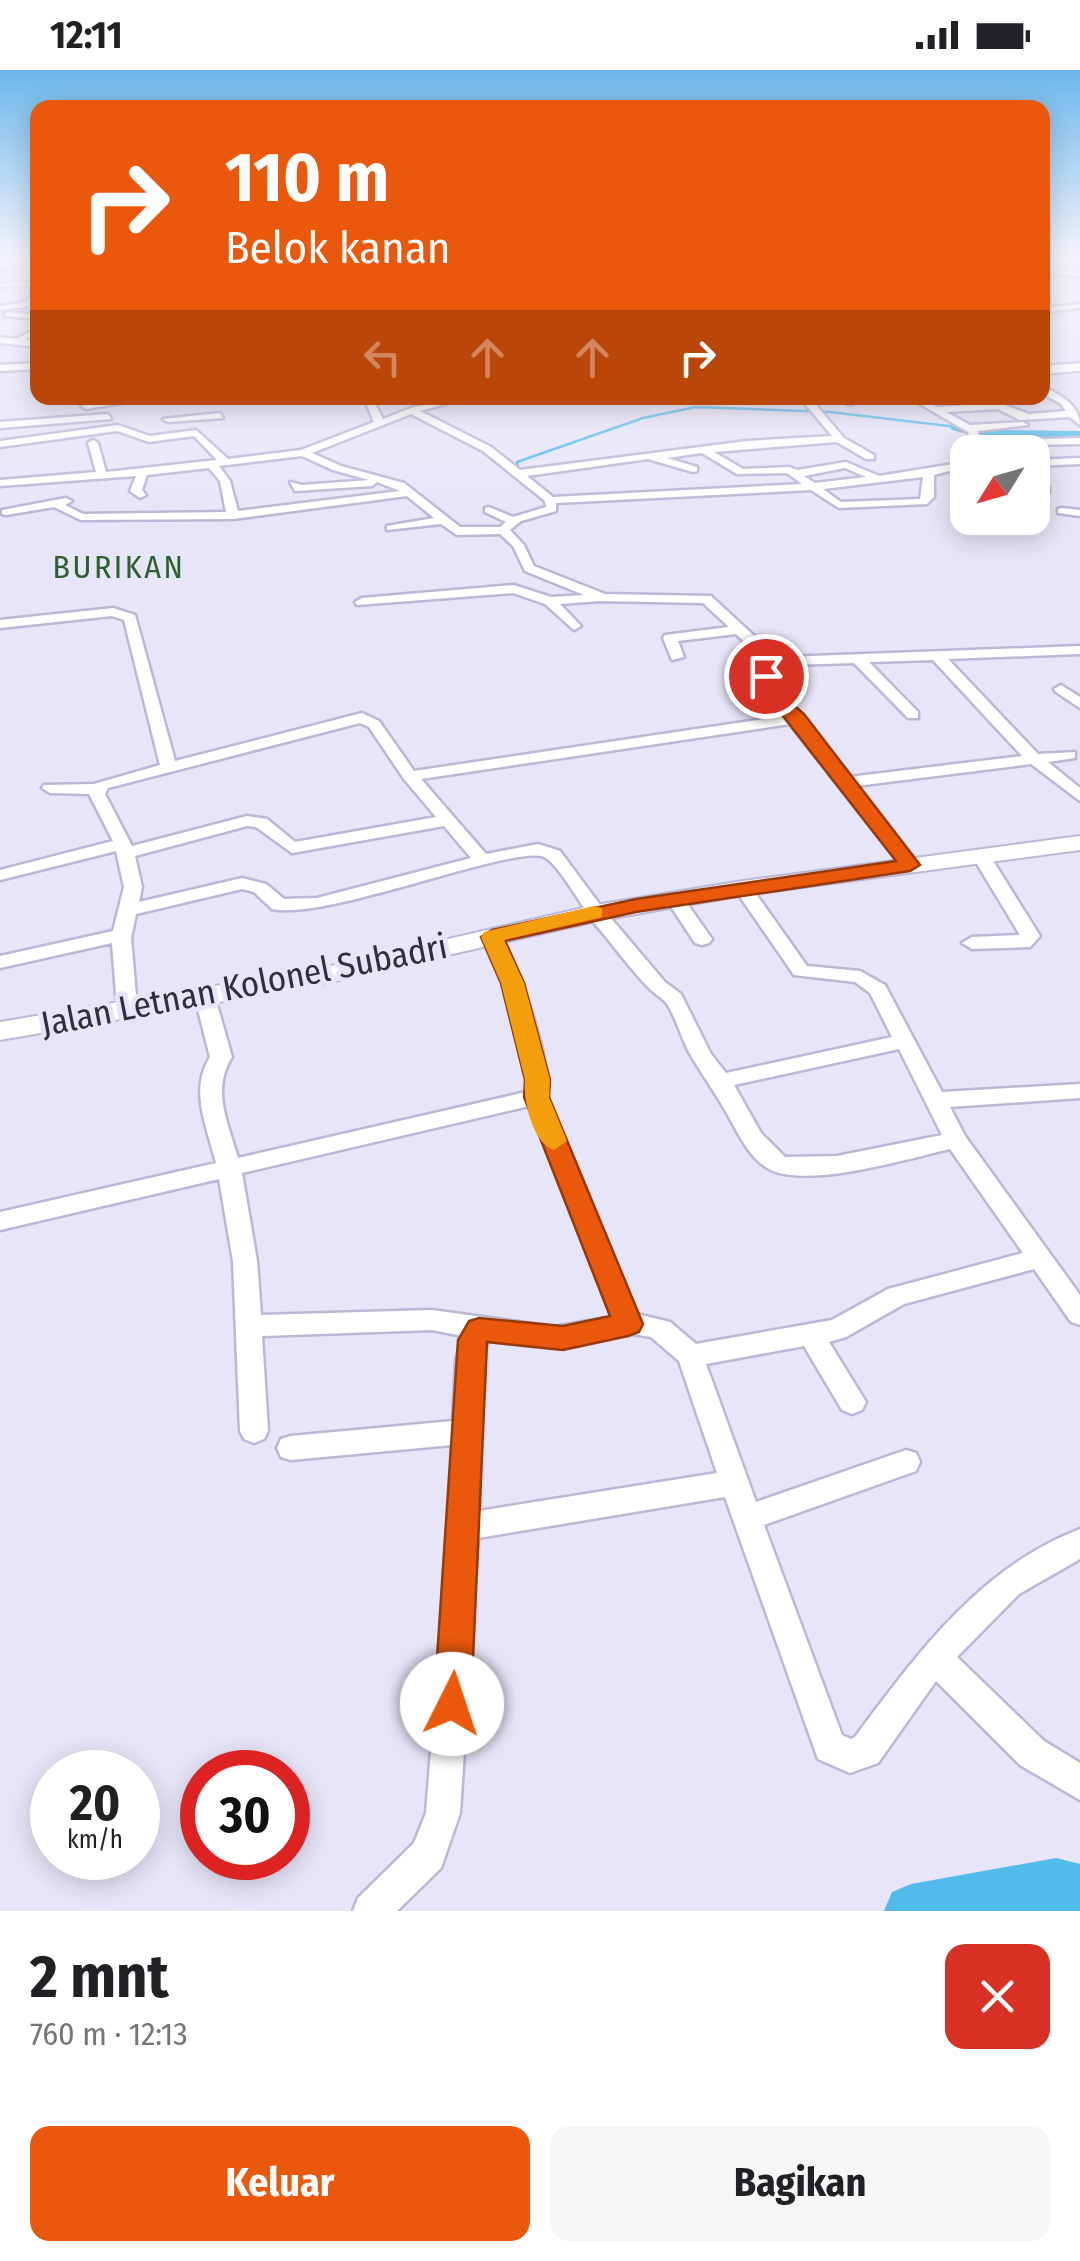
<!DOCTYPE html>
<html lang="id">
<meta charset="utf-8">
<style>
body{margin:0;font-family:"Fira Sans Condensed",sans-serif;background:#f6f6f6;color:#202124;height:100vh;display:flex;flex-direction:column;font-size:38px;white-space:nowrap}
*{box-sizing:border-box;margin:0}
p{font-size:32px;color:#757577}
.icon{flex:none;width:55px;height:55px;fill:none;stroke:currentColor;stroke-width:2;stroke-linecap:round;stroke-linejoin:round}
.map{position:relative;height:1841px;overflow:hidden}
.sheet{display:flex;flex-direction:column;background:#fff;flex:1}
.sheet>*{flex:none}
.guide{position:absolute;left:30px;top:30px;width:1020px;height:305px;border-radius:20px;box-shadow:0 5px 25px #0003;background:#ea580c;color:#fff;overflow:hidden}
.needle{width:65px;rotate:233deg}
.controls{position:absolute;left:950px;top:365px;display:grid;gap:20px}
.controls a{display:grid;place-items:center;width:100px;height:100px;border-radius:20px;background:#fff;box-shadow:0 5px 25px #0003;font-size:50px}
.speed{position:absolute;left:30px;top:1680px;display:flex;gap:20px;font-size:50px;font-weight:700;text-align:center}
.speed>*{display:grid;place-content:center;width:130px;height:130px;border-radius:50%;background:#fff;box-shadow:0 5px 25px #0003;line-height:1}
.speed small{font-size:25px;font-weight:400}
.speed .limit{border:15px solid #d22;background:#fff;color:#111}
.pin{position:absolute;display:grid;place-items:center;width:85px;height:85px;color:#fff;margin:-42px;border:5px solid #fff;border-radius:50%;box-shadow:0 2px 10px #0007}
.me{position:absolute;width:110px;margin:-55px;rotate:4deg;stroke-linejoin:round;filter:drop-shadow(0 0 8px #0008)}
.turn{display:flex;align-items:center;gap:35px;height:210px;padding:0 30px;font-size:45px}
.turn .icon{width:130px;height:130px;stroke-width:2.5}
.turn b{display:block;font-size:70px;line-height:85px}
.lanes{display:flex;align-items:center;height:95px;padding:0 30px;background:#0003;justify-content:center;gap:50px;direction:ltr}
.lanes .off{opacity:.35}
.round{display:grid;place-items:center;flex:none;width:105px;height:105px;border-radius:20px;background:#f6f6f6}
.summary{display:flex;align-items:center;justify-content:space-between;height:170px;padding:0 30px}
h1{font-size:60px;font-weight:700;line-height:75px}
.button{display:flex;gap:20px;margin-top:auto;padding:20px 30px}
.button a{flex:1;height:115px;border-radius:20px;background:#ea580c;color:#fff;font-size:40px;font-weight:700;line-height:115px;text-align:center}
.button a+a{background:#f6f6f6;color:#202124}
.status{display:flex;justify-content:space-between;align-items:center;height:70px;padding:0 50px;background:#fff;direction:ltr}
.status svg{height:28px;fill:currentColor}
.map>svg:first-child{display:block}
</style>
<div class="status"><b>12:11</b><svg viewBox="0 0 49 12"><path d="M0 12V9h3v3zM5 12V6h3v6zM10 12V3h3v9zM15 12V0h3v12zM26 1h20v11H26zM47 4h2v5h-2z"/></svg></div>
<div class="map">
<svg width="1080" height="1841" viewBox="0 0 1080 1841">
<rect width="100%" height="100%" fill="#e7e5f9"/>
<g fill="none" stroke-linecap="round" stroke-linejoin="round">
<path stroke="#51bbec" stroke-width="2.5" d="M1042,198L1053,199
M518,397L517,392L643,348L696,337L830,342L957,357"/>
<path fill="#51bbec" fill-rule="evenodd" d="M957,353L983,360L1080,361V371L983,368L952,360L950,357Z
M1056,1788L1080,1794V1841H884L892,1822L911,1814Z"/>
<g stroke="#bbb7d7" stroke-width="5">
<path id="street" d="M1070,186H1080V190L1071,187Z
M38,191V195L0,198V194Z
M1042,198L1080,203V207L1042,202Z
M38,211V215L0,217V213Z
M38,224V229L26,237L0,240V236L21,233Z
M1080,234V238L1042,242V238Z
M7,242L38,245V249L4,246Z
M38,258V263L17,274L10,272Z
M38,293V299L0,301V295Z
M1042,316C1059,324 1080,335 1080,355L1070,347L1020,350L998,339L946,342L970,355L1023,352L1028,355L978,361L979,371L1080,368V374L983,376L978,373L971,382H968L961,398L934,405V427L927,434L839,438L811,420L556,433V441L521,451L510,460L524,475L534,496L605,524L711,526L765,576L785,587L1080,576V584L948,589L1038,684L1075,682V688L1048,692L1080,718V731L1031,694L856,716L919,795L910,800L904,799L790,654L421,709L486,784L538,774L560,781L603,839L665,912L681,924L711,984L726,1003L892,967L870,923L855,912L794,905L734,818L743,813L749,814L807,896L860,901L885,915L942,1022L1080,1014V1028L950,1037L965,1066L1080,1225V1255L1071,1252L1034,1199L904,1234L846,1267L829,1272L866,1332L862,1340L852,1344L842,1340L804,1276L706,1294L756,1432L906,1380L916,1383L920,1392L916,1401L764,1455L842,1665L851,1669L855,1667C917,1584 979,1498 1080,1459V1489L1019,1524L957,1587L1044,1671L1080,1693V1730L1020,1695L936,1611L878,1693L850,1703L818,1689L725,1427L478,1468L460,1743L441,1798L397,1841H353L358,1828L414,1773L426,1743L449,1457L452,1375L291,1390L281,1387L277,1378L281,1369L291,1366L453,1351L456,1290L463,1266L432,1260L262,1266L268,1361L264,1369L254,1373L244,1369L240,1361L233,1191L219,1109L0,1160V1142L216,1093C207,1057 189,1021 210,987L194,924L197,920L204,918L214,924L232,987C211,1020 228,1053 238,1088L526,1022L527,1010L502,913L482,867L492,861L499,863C519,898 551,988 547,1027L637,1244L670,1252L696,1274L832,1250L888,1219L1023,1183L950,1079C907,1089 811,1118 771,1100C751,1091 739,1065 729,1047C718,1027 705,1009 693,989C682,972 678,951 667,934C663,928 656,925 650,919C631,900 614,876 596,855C583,839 561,798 546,788C521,771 329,851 272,839L254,822L242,819L136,844L131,868L137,937L127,943L117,937L112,873L0,898V886L113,861L124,817L116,781L0,810V800L113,771L89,724L50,723L42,718L44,715L94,714L160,695L124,550L112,546L0,558V550L113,538L135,545L175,691L362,643L379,651L414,701L784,646L760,614L759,606L774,592L755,582L736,564L678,571L684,587L672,590L663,568L665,565L729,557L703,533L600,531L560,534L581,556L574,560L545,534L513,523L357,535L355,532L362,528L514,515L551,527L584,525L525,501L513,476L500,464L457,465L441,454L387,460V456L434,448L407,426L233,449L81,450L54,437L6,445L2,444V440L66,428L72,431L65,435L83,444L226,442L220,411L209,398L147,405L142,420L146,425L140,428L130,421L136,406L0,416V410L96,402L88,373L93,370L98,373L106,402L217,390L194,366L149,372L117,361L0,377V371L118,355L150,366L196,360L228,389L301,380L374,352L364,328H372L383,349L414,337L467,328L420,341L491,377L520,400L747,371L832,366L800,328H810L844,368L874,385V389H866L837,372L714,382L743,399L789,397L797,400L846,392L879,406L953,394L970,370L968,362L910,328H920L937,337L999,333L1029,344L1066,341L1061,334L1042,323ZM411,344L483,381L545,431L546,437L513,447L489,437L485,438V442L506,452L500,457H460L404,413L341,396L312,383ZM702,383L737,404L787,403L802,414L553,427L527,406L648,389L693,402L697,401V397L667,388ZM302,386L333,400L369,410L302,415L290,412L295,421L372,416L377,412L400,421L238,441L230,411L219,396ZM845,398L866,407L815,413L804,406ZM923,407L920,429L841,432L823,419ZM933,590L1022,686L849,707L804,651L803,645L798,644L774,613L773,607L787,595L854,593L908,648H918V642L869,592ZM360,653L369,657L404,709L436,747L295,772L267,749L247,746L132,776L105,724L108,718ZM247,756L256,757L292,783L444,756L471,788L317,828L284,829L266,814L242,808L139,832L142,817L135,786ZM899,979L942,1065L837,1086L785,1087L761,1063L734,1015ZM529,1036L612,1247L554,1257L432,1240L261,1245L257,1191L242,1103ZM633,1264L651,1267L679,1291L717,1403L479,1441L482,1290L488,1271L554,1278Z
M131,328L146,329L86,339L81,336Z
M836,328H848L855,332L850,335Z
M220,343L223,348L168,352L163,349Z
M108,344L111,349L0,358V352Z
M1080,388V394L1032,396V390Z
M1032,405L1049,418V422H1041L1032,414Z
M1062,438L1080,440V446L1058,443V439Z
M1061,615L1080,627V638L1056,622L1054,619Z
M983,784L992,789L1040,866L1030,877L972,879L962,873L972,867L1020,865L974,789Z
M675,823L681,825L712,869L709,873L702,875L695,873L666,829Z"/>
</g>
<g stroke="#bbb7d7" stroke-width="4">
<path id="secondary" d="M0,267L38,271V277L0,273Z
M1080,293V301L1042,304V296Z
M1080,766V780L743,825L596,851L322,914L0,970V952L322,898L596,835L743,811Z"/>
</g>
<use href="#street" fill="#fff" fill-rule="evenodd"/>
<use href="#secondary" fill="#fff" fill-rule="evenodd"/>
</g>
<linearGradient id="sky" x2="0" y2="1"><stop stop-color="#6bb7ea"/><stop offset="0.42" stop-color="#f4f3fc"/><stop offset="1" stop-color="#f4f3fc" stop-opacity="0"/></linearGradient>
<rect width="1080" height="444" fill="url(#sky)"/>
<path fill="#ea580c" stroke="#983908" stroke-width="2.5" d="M766,601L772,602L787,629L804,644L920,795L910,801L636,842L505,871L524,913L550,1010L549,1027L643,1254L639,1262L628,1266L563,1280L487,1272L471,1634L466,1647L452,1652L439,1647L434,1634L458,1270L469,1251L479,1248L563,1256L610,1246L524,1027L525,1010L501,913L481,867L492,860L636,829L896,791L772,632L758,606Z"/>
<path fill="#f59e0b" d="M594,836L602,838V847L504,870L524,913L550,1010L549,1027L567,1071L554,1080C533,1074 523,1030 525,1010L501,913L481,867L484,862Z"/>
<g text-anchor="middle" stroke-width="10" stroke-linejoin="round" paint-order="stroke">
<g font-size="32" letter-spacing="2.5" fill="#2d612b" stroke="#e7e5f9">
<text x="119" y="508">BURIKAN</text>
</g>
<g font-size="35" fill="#2f2e3b" stroke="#e7e5f9">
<text transform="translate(244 915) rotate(-11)" y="12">Jalan Letnan Kolonel Subadri</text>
</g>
</g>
</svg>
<div class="controls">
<a><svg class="needle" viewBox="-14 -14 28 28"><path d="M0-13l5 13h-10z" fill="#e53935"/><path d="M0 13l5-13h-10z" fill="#757577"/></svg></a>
</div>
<div class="speed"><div>20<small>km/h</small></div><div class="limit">30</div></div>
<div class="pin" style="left:766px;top:606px;background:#d93025"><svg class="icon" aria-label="arrive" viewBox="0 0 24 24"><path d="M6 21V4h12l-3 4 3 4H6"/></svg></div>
<svg class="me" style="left:452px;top:1634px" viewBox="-20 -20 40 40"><circle r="19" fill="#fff"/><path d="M0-13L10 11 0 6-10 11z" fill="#ea580c"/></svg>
<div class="guide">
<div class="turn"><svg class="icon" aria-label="right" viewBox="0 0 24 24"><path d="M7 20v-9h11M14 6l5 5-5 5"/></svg><div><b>110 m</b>Belok kanan</div></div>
<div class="lanes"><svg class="icon off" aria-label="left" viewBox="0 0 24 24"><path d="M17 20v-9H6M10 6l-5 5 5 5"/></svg><svg class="icon off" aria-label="ahead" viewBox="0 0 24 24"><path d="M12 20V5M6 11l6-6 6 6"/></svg><svg class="icon off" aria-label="ahead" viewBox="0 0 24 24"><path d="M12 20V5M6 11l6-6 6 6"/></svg><svg class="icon" aria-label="right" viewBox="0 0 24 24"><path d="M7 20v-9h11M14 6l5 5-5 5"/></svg></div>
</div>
</div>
<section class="sheet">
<div class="summary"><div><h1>2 mnt</h1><p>760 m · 12:13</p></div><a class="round" style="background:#d93025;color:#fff"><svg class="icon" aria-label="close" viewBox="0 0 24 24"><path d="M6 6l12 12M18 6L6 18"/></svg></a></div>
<div class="button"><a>Keluar</a><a>Bagikan</a></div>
</section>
